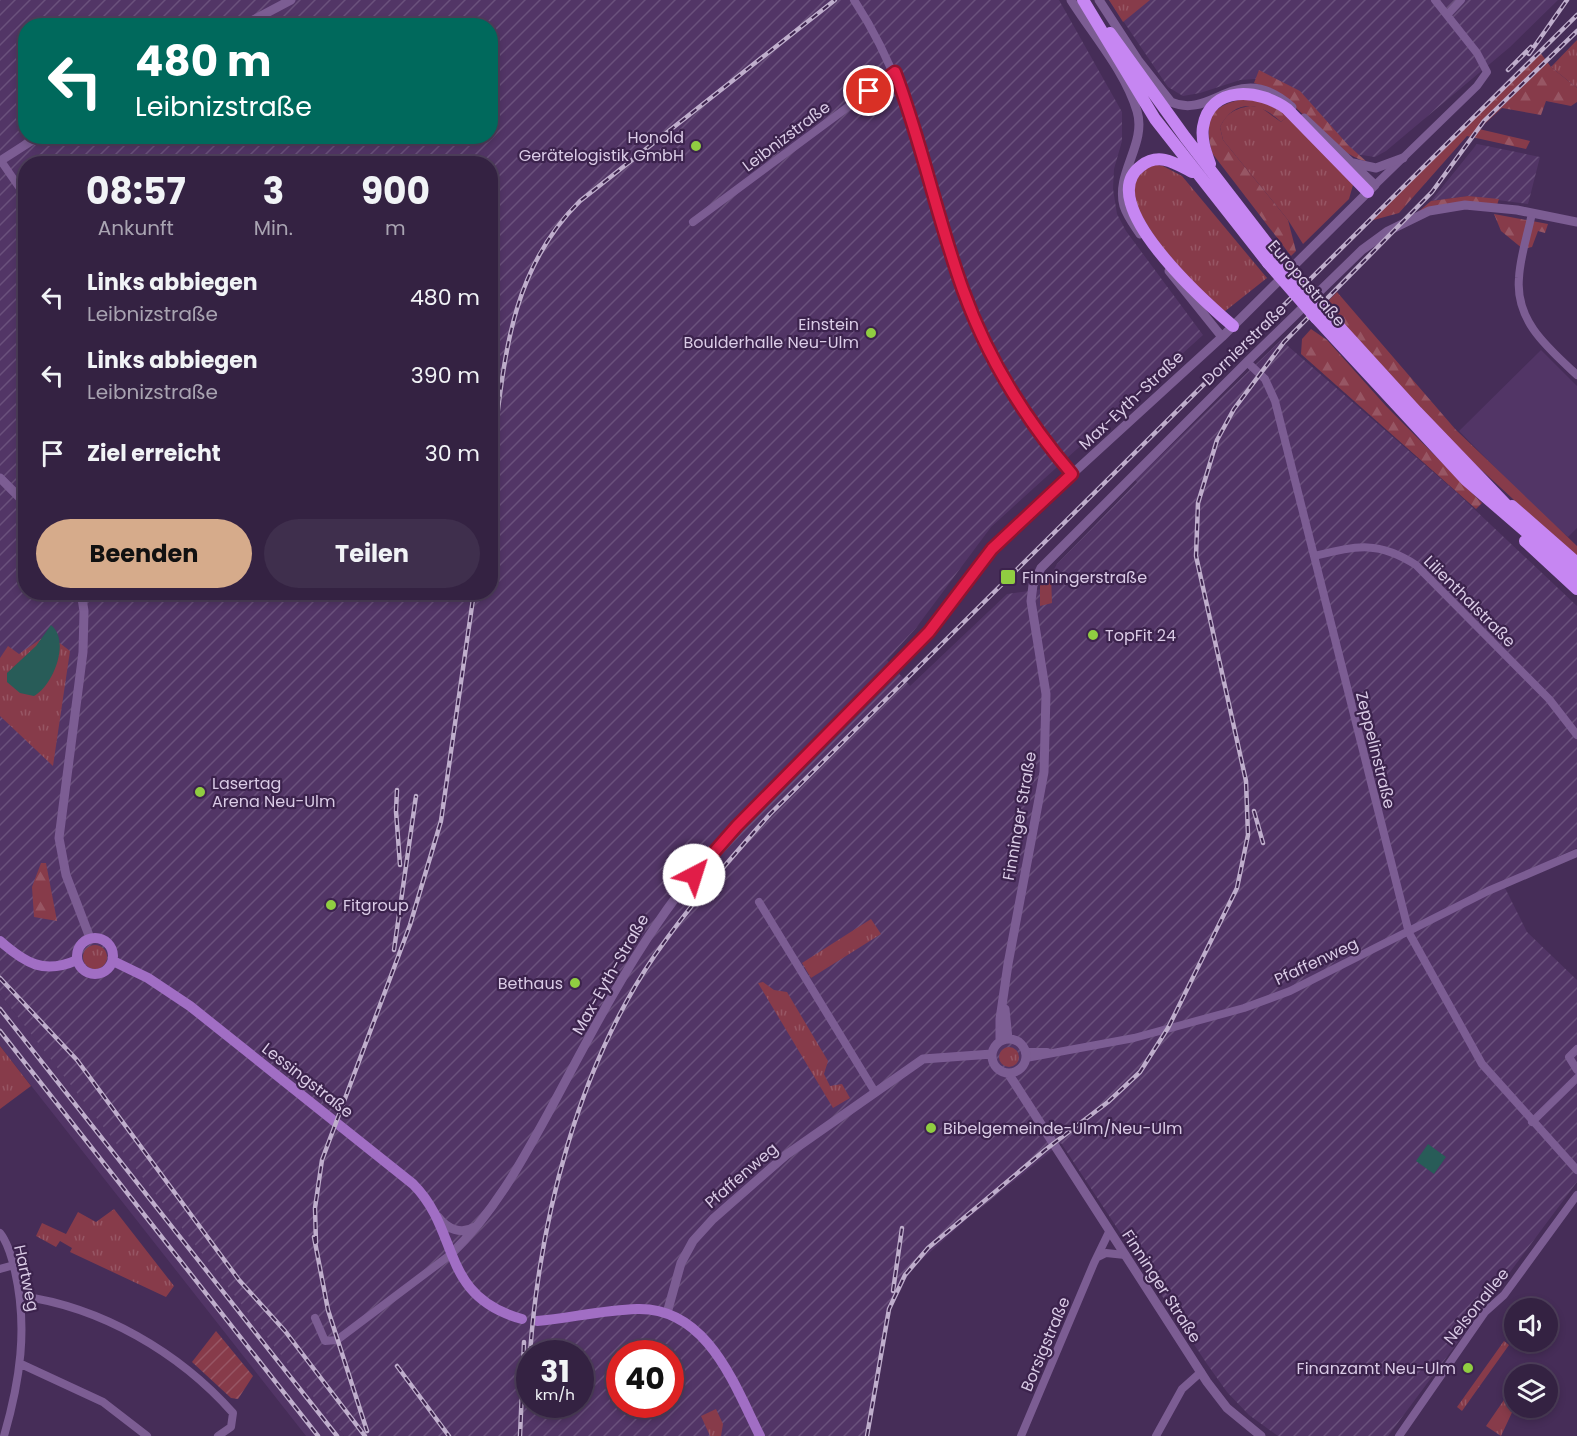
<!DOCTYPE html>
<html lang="de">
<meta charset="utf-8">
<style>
body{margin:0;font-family:Poppins,sans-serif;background:#3f2f4d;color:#f1f3f6;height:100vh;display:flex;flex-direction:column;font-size:22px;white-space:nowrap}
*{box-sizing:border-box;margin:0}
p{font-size:20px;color:#a9a4b2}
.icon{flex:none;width:33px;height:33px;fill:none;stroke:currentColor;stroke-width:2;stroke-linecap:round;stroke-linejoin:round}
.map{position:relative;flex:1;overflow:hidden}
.sheet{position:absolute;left:18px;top:156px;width:480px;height:444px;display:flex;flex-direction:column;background:#342242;border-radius:24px;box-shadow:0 3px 9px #0003,0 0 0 2px #4e3f5b}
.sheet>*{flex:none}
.hud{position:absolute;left:18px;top:18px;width:480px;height:126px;border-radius:24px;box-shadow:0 3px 9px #0003,0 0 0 2px #4e3f5b;background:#00695c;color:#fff;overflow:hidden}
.fabs{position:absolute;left:1504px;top:1298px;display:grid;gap:12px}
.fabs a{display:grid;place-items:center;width:54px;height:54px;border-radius:50%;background:#342242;box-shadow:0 3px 9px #0003,0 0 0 2px #4e3f5b;font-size:30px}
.speed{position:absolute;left:516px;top:1340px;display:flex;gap:12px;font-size:30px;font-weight:700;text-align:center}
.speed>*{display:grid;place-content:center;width:78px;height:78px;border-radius:50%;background:#342242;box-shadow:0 3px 9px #0003,0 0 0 2px #4e3f5b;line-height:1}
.speed small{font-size:15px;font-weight:400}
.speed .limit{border:9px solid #d22;background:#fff;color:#111}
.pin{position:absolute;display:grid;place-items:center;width:51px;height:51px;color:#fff;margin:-26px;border:3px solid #fff;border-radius:50%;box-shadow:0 2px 6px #0007}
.me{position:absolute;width:66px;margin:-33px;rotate:40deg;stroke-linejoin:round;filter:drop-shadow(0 0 4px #0008)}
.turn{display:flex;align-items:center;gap:21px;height:126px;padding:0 18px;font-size:27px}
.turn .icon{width:78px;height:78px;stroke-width:2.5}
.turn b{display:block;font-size:42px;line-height:51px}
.eta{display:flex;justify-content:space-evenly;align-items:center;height:102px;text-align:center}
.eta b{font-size:36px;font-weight:700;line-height:42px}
.cta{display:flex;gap:12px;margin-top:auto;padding:12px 18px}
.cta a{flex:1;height:69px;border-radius:36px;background:#d6ab8b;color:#111;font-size:24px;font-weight:700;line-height:69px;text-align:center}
.cta a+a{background:#3f2f4d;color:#f1f3f6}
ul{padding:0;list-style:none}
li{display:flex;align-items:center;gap:18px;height:78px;padding:0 18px}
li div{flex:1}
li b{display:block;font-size:22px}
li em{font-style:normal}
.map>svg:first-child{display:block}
</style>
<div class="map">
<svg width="1577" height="1436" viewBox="0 0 1577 1436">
<defs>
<pattern id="industrial-furrows" width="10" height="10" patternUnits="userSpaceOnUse" patternTransform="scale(1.5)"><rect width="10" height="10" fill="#523566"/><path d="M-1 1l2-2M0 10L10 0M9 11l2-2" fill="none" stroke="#6a517c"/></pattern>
<pattern id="grass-tufts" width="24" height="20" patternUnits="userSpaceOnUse" patternTransform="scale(1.5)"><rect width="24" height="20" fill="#873b4a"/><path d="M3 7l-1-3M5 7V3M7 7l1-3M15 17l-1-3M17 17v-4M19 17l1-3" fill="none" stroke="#975664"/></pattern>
<pattern id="forest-firs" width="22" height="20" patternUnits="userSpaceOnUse" patternTransform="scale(1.5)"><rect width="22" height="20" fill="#873b4a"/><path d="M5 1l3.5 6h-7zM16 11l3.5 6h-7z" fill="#975664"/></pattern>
<pattern id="garden-furrows" width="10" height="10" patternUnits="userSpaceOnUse" patternTransform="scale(1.5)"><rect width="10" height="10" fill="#873b4a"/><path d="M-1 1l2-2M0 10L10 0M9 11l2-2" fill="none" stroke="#975664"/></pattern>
</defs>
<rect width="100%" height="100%" fill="#462d58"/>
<path fill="#523566" d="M1541,350L1577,386V528L1568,537L1535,508L1459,431Z
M0,994L202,1250L344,1436H306L0,1046Z"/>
<path fill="url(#industrial-furrows)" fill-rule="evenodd" d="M0,0H1059L1122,112V141L1114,169L1113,189L1117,214L1126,231L1203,335L991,527L916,628L887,660L910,686L1007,594L1043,589L1057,564L1137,482L1135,480L1281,340L1455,491L1577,606V848L1502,882L1527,932L1577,980V1182L1388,1436H1278L1249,1415L1227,1392L1207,1364L1061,1143L967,1219L919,1262L907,1277L891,1309L867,1436H344L0,994ZM26,26H490V136H26ZM26,164H490V592H26ZM530,1353H580V1404H530ZM620,1353H670V1404H620Z
M1109,0H1558L1510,47L1386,151L1375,157L1355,154L1268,78L1240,80L1200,93L1183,96L1168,87Z
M1477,144L1540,157L1528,204L1468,196L1431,201Z"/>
<path fill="url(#grass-tufts)" d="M1109,0H1150L1123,22Z
M1577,40V88L1551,67Z
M1250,106L1260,107L1281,122L1289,115L1353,185L1349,199L1303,244L1288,220L1223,140L1220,127C1227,113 1234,109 1250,106Z
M1152,164L1163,166L1182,176L1267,278L1224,312L1198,289L1158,242L1133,202L1135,179Z
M1047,573L1051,576L1052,603L1040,606V586Z
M48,634L70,651L53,766L0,716V658L8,646L19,654Z
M871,919L881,934L811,978L802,963Z
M83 957a12 12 0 1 1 24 0a12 12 0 1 1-24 0Z
M763,982L774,990L787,992L828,1061L824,1074L830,1086L842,1084L850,1098L833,1108L758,983Z
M0,1046L31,1086L0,1109Z
M999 1057a10 10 0 1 1 20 0a10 10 0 1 1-20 0Z
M114,1209L174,1286L166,1297L70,1252L72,1248L60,1241L56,1247L36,1236L42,1223L66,1234L78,1212L96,1222Z
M1504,1341L1509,1345L1462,1411L1457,1407Z
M1515,1384V1406L1501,1436L1486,1426Z
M716,1409L723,1424L721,1436H710L701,1416Z"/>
<path fill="url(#forest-firs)" d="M1539,51L1551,67L1577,88V102L1571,106L1546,101L1541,115L1502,108L1479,129L1530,141L1526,149L1467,136L1399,213L1370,221Z
M1259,70L1300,91L1349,146L1367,162C1322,149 1301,96 1254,83Z
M1253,97L1289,115L1281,122C1260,102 1235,98 1220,127L1223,140L1288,220L1296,251L1291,256L1212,153C1202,112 1215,104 1253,97Z
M1468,196L1499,199L1496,208L1474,205L1418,212L1431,201Z
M1494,214L1548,224L1545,233L1538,231L1532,247L1523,249L1501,231Z
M1337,292L1456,430L1577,546V558L1437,429L1323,306Z
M1311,329L1327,340L1386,406L1482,503L1476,509L1301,354L1302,339Z
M41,863H46L57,921L34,917L32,887Z"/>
<path fill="url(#garden-furrows)" d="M216,1331L253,1376L238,1399L231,1398L192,1362Z"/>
<path fill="#285c58" d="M51,625C71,641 53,686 34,696L20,693L7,682V673L36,646Z
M1428,1144L1446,1157L1434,1174L1416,1161Z"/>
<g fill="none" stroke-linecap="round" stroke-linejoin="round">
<path stroke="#7c5d93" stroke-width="8" d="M854,0C915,92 926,189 963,290C987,357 1026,420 1072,474
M1447,15L1461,0
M1,161L26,197
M1375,185L1477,86L1487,72L1477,53L1435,0
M1532,213C1528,234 1520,256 1519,278C1515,321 1548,348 1577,375
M693,222L895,72
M1247,362L1265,379L1275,401L1409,933L1482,1064L1577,1170
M1314,556C1356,546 1378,540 1416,565L1549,699L1577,735
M759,902L875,1092
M1577,1049L1569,1057L1577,1070
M1025,1052H1047
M1026,1058L1134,1038L1244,1008L1290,991L1488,891L1577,853
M1532,1122L1577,1078
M0,1233C8,1243 12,1258 15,1271C28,1328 20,1381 4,1436
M1098,1257L1106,1253L1125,1255
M0,1269L14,1265
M21,1296C101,1307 179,1352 233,1413L231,1427L218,1436
M315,1318L325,1341L337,1340L450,1255
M21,1364L103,1402L147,1436
M1021,1436L1094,1263L1109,1232
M1156,1436L1182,1389L1201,1372
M1399,1436L1485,1312L1504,1295L1577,1195"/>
<path stroke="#7c5d93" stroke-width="9" d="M1071,0C1093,35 1125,71 1137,111C1147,144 1115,173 1124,206C1127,216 1134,225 1140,234
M1099,0L1138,60L1171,102C1213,121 1237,58 1292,107
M242,26L291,0
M0,161L39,136
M1353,163L1376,168L1403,158
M1169,271L1222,337
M0,478L26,504
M81,592L84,611L83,652L59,838L66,875L90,938
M1005,1009L1008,1039
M992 1056a17 17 0 1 1 34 0a17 17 0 1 1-34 0Z
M1000,1041V1019L1008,964L1044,772L1046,694L1031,601L1033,585L1041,568L1247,362L1362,250L1388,231L1429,211L1465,205L1517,210L1577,222
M1008,1073L1207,1382L1227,1408L1261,1436
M438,1217C447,1229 461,1235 475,1227
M450,1255C494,1213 521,1163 550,1110C584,1047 618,980 659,921C734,811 842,732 929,632C958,598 981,560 1013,528L1222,337L1375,185L1304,118
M667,1313L681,1263L693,1241L713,1219L786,1155L923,1059L992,1054"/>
<path stroke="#a16ec4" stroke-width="10" d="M77 956a18 18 0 1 1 36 0a18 18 0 1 1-36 0Z
M0,941C25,963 44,975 77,960
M113,961L148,978L190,1006L413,1184C461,1232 439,1296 522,1319
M537,1321C570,1318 603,1310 637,1309C707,1307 734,1384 760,1436"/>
<path stroke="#c686f2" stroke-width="12" d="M1083,0L1155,119L1268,263
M1110,33L1185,137L1276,255
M1210,164C1206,153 1201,140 1203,127C1210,84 1260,89 1287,109L1368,192
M1192,172C1175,163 1159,152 1141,166C1092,202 1205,302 1233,326
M1324,310L1417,412L1514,513
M1316,318L1466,480L1577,576
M1512,506L1577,563
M1525,541L1577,589"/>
<g stroke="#bfaecc" stroke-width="4.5">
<path id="rail" d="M1529,54L1567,0
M1508,70L1531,47
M490,473C504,374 504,276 580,201L835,0
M397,790L396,811L400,865
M1254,811L1263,843
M394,950L416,796
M0,978L77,1060L239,1280L285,1331L365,1436
M0,1009L337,1436
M0,1031L318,1436
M314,1237L328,1310L367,1431
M316,1243L315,1208L322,1160L410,925L441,821L474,592
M893,1291L902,1228
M530,1353C540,1218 578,1068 655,955C690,905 730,859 770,814L1577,15
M397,1366L449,1436
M520,1436L524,1342
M867,1436L889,1309L905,1275L928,1248L1045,1150L1108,1102L1140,1072L1168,1028L1237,888L1248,835L1246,781L1196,556L1198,503L1217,440L1234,409L1284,342L1432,192L1484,121L1577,31"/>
</g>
<use href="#rail" stroke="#3c234d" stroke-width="2" stroke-dasharray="7" stroke-linecap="butt"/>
<path stroke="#c686f2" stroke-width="12" d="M1276,255L1324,310
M1268,263L1316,318"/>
</g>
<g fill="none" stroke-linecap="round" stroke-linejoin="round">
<g stroke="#92132f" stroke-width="15">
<path id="route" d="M694,875L737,826L929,632L992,549L1072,474C1026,420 987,357 963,290C937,218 922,143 895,72L869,91"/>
</g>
<use href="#route" stroke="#e11d48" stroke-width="10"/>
</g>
<g fill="#90cd41" stroke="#3c234d" stroke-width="2">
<circle cx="696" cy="146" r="6"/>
<circle cx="871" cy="333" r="6"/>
<rect x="1000" y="569" width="16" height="16" rx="3"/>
<circle cx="1093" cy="635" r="6"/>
<circle cx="200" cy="792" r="6"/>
<circle cx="331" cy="905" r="6"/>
<circle cx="575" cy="983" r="6"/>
<circle cx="931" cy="1128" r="6"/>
<circle cx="1468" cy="1368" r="6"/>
</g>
<g text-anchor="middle" stroke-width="4.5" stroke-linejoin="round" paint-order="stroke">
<g font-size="16" fill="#dacbe6" stroke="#3c234d">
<text transform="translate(786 136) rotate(-37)" y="6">Leibnizstraße</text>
<text transform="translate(1307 283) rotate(49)" y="6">Europastraße</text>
<text transform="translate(1244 344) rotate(-44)" y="6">Dornierstraße</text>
<text transform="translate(1131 400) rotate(-43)" y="6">Max-Eyth-Straße</text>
<text transform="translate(1470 601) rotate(45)" y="6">Lilienthalstraße</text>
<text transform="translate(1376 750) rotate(76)" y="6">Zeppelinstraße</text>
<text transform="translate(1019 816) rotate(-80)" y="6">Finninger Straße</text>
<text transform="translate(1316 961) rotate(-25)" y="6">Pfaffenweg</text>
<text transform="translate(610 974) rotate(-60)" y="6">Max-Eyth-Straße</text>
<text transform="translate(308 1080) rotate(38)" y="6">Lessingstraße</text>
<text transform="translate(741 1175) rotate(-41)" y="6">Pfaffenweg</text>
<text transform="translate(27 1278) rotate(78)" y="6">Hartweg</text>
<text transform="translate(1162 1286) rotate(57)" y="6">Finninger Straße</text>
<text transform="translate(1476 1306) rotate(-51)" y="6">Nelsonallee</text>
<text transform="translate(1045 1344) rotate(-67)" y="6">Borsigstraße</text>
</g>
<g font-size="16" fill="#dacbe6" stroke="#3c234d" text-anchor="start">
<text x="684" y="143" text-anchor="end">Honold<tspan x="684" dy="18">Gerätelogistik GmbH</tspan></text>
<text x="859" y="330" text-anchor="end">Einstein<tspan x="859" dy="18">Boulderhalle Neu-Ulm</tspan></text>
<text x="1022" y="583">Finningerstraße</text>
<text x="1105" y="641">TopFit 24</text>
<text x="212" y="789">Lasertag<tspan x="212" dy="18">Arena Neu-Ulm</tspan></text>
<text x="343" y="911">Fitgroup</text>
<text x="563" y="989" text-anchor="end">Bethaus</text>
<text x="943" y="1134">Bibelgemeinde-Ulm/Neu-Ulm</text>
<text x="1456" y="1374" text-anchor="end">Finanzamt Neu-Ulm</text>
</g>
</g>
</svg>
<div class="fabs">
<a><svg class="icon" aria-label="sound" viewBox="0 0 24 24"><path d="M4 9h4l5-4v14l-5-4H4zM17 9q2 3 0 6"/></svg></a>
<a><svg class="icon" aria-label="layers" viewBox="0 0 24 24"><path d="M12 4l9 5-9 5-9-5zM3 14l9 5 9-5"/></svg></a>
</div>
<div class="speed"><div>31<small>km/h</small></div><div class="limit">40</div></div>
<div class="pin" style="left:869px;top:91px;background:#d93025"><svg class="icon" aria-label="arrive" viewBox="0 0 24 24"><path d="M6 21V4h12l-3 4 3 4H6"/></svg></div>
<svg class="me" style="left:694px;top:875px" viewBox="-20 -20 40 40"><circle r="19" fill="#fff"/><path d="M0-13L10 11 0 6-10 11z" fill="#e11d48"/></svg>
<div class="hud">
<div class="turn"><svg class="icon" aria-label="left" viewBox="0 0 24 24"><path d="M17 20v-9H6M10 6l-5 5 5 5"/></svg><div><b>480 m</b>Leibnizstraße</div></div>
</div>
<section class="sheet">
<div class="eta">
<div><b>08:57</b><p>Ankunft</p></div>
<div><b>3</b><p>Min.</p></div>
<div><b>900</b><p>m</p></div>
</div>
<ul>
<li><svg class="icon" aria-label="left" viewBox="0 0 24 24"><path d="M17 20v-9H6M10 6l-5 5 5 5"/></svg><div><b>Links abbiegen</b><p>Leibnizstraße</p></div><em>480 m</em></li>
<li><svg class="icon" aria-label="left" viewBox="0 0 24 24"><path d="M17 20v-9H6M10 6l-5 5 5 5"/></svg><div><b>Links abbiegen</b><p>Leibnizstraße</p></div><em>390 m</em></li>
<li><svg class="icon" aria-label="arrive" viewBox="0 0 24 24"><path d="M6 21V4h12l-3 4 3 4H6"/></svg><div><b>Ziel erreicht</b></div><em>30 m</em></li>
</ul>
<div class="cta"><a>Beenden</a><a>Teilen</a></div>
</section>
</div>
